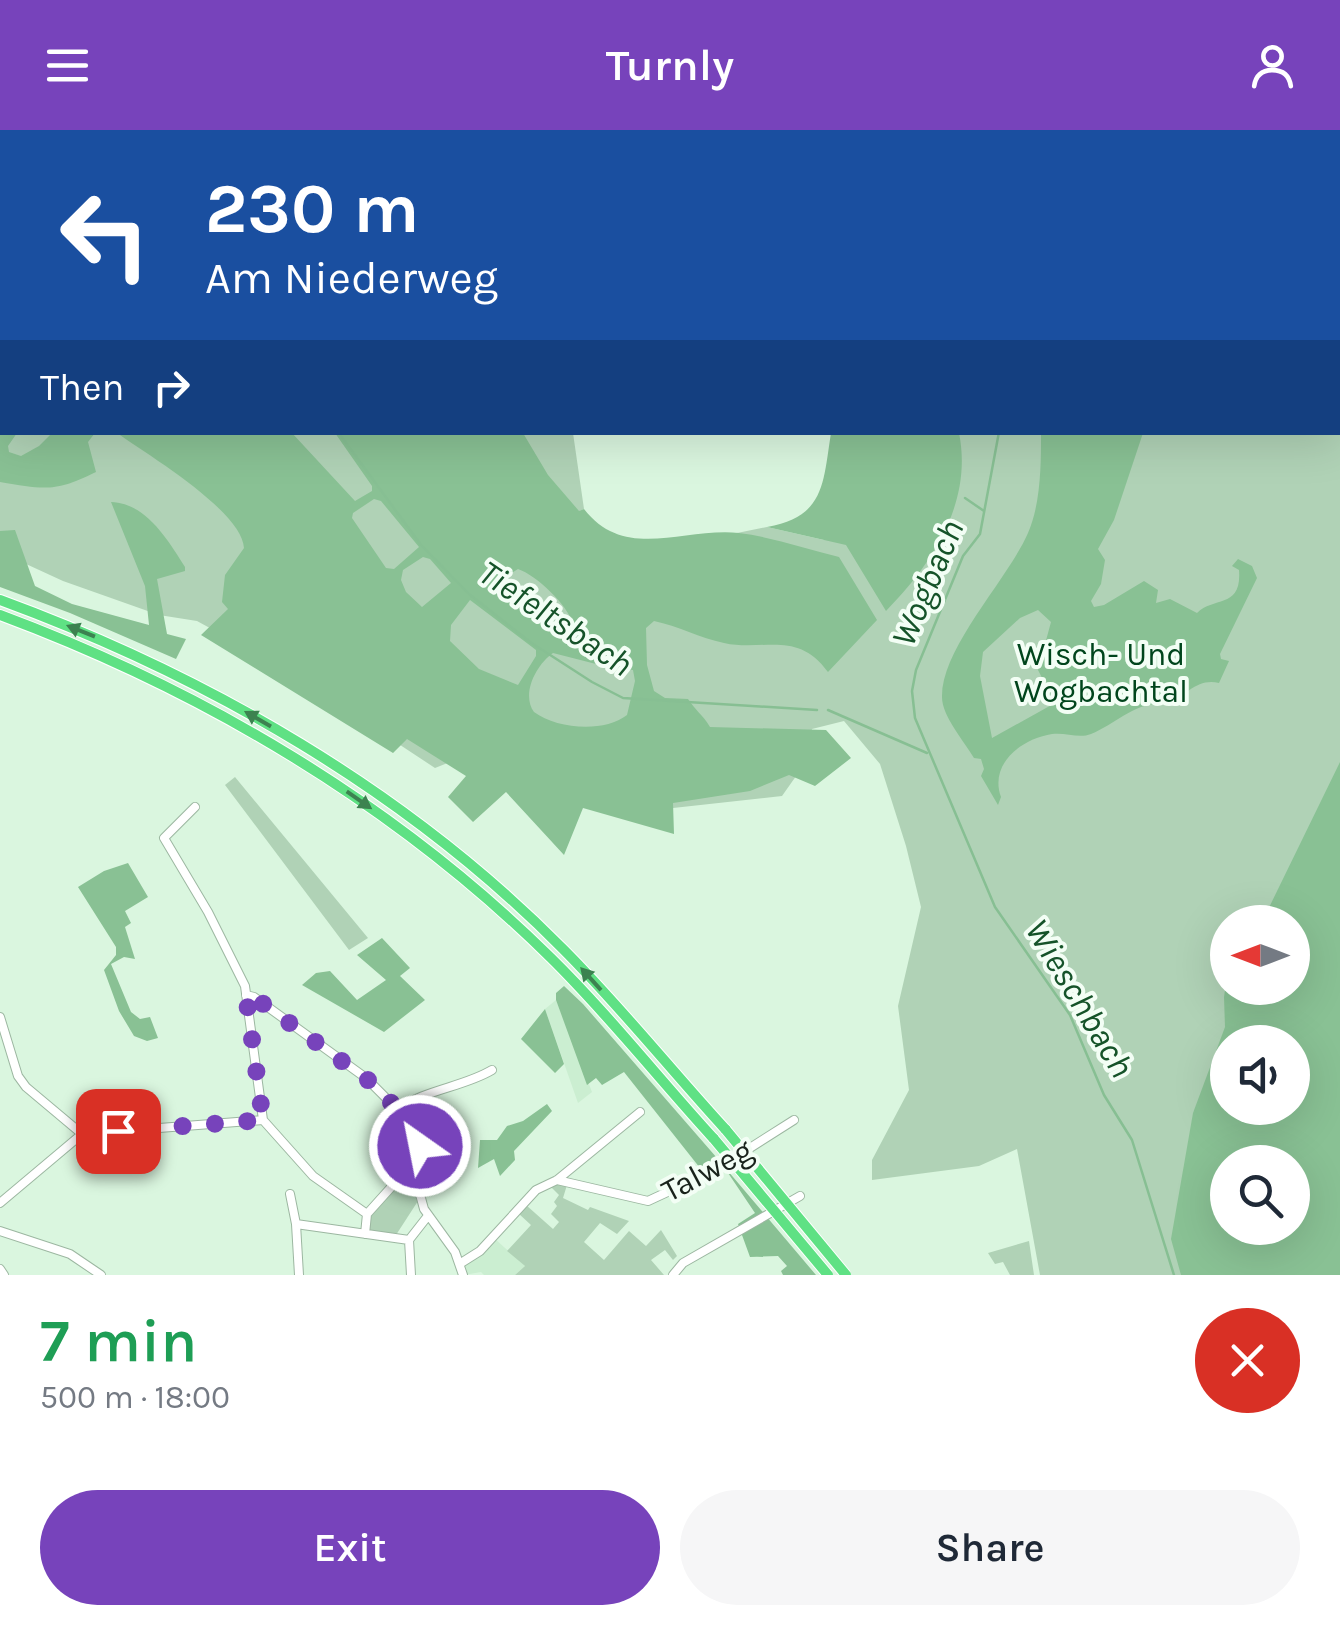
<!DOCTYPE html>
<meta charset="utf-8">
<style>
body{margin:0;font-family:Karla,sans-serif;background:#f6f6f7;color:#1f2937;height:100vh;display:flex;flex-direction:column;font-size:38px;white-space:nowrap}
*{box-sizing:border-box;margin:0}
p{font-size:32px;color:#747a83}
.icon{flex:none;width:55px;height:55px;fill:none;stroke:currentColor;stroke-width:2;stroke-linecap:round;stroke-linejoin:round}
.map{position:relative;height:1145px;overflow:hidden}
.details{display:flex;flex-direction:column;background:#fff;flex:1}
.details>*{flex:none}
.guide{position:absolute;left:0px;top:0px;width:1340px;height:305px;box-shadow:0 10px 40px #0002;background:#1a4fa0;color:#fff;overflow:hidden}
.needle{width:65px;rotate:270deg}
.fabs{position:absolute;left:1210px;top:775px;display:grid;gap:20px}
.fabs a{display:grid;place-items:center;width:100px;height:100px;border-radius:50%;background:#fff;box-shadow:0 10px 40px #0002;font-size:50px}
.pin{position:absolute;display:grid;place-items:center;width:85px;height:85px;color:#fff;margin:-42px;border-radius:20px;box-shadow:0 5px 15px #0006}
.me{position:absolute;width:110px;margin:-55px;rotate:327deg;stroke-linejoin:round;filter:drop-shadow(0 0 8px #0008)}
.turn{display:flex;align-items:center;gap:35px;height:210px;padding:0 40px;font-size:45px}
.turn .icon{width:130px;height:130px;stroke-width:2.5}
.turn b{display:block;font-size:70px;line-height:85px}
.then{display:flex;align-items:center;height:95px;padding:0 40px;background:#0003;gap:20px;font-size:38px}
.round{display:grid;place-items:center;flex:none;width:105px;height:105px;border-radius:52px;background:#f6f6f7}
.headline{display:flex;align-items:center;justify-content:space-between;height:170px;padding:0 40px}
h1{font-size:60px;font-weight:600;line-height:75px;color:#1e9e55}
.cta{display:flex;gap:20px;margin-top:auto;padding:20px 40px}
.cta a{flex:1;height:115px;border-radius:60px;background:#7743bb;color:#fff;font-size:40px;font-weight:600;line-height:115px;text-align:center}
.cta a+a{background:#f6f6f7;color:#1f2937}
header{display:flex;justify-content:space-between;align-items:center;height:130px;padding:0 40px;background:#7743bb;color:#fff;font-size:45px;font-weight:600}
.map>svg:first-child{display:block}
</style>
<header><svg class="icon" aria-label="menu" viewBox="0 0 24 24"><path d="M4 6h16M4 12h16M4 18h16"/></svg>Turnly<svg class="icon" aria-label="person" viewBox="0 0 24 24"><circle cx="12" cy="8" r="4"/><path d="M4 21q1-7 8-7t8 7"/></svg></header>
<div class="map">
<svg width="1340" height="1145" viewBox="0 0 1340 1145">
<rect width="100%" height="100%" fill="#daf6df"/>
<path fill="#cbeed1" d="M556,870L592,962L578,973L545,879Z
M494,1108L525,1136L515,1145H484L481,1142L464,1145L462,1134Z"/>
<path fill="#b0d2b6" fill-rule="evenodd" d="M854,0H1340V1145H1040L1017,1019L979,1036L872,1050V1030L909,960L898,876L921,777L906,716L880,634L844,591L812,599L806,632L782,666L664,679L465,626L435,638L285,539L197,491L159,485L63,451L0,422V14L2,302L573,303L584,379L580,381L599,417L768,410L737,403L767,397L824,410L856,303L1338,302V2ZM1228,792H1292V858H1228ZM1228,912H1292V978H1228ZM1228,1032H1292V1098H1228Z
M235,647L368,808L349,820L225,655Z
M398,1053L416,1058L418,1071L396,1105L368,1102L369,1085Z
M558,1053L567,1055L563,1068L588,1080L590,1077L629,1091L617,1104L600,1093L584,1112L604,1130L629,1101L646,1116L661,1100L677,1126L673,1130L665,1120L651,1130L664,1145H515L525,1136L507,1121L531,1095L518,1083L526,1075L553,1099L559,1092L551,1084L557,1076L554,1072L559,1065L551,1057Z
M1029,1111L1034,1145H1010L1003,1132L995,1134L988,1123Z"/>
<path fill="#89c194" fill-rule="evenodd" d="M0,165L2,302L17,303L8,316L9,322L21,326L39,316L52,303H95L88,312L96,342C54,363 44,359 0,352Z
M117,303H292L355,371L372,361V356L335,303H523L548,345L579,381L584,379C625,432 684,397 739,403C772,407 806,419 839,427L877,490L828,542C797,499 763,522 724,513C700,508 678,496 654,491L646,498L647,535L654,561L665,568L688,569C695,580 703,585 710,597L826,600L851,628L815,656L789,645L750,661L673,673L674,704L583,678L564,725L506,662L473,692L448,667L466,646L407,609L393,623L201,505L228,479L222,472L225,445L244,418C242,381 148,325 117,303ZM374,369L381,371L419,417L394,439L386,438L352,388L353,383ZM423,427L430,429L451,453L422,477L406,462L401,450L403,440ZM518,439C536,445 568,475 573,494L571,500H557L509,463L506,459L507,446ZM470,470L536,520V526L518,555L479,539L450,511L451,495ZM553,523L596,534L633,540L635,551L627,585C604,603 557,599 534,582C521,564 536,535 553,523Z
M831,303H959C973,372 933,433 886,481L846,415L767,397C825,387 823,353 831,303Z
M1041,303H1143L1114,390L1098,419L1105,430L1101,454L1091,471L1094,477L1104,475L1144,451L1158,460L1156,473L1170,469L1197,483C1214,466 1242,479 1239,440L1232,436L1238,429L1252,436L1257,448L1220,524L1221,529L1229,531L1219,553C1198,548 1186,564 1169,575C1138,568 1117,594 1091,604C1079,609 1065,602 1052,604C1021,609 989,634 1001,667L998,675L981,646L984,639L981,629L974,628C964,611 942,586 942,567C941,518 1008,449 1028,403C1041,373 1041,334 1041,303ZM1038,480L1051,492L1038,540L1055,573L992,608L980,546L983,522L1020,488Z
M111,372C146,373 168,410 185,437V441L157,449L167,504L186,509L176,529L70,483L0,457V401L15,400L35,456L72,474L149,495L145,456Z
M1340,632V1145H1181L1171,1109L1193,983L1225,897L1224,867L1227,847L1228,858H1292V792H1262ZM1228,912H1292V978H1228ZM1228,1032H1292V1098H1228Z
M128,733L148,767L125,781L131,793L125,797L135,829L124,827L111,834L131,882L140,889L150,887L158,908L147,911L134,906L119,881L104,840L116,825V817L78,757L104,741Z
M382,808L410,838L400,846L425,870L384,902L302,855L316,843L330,841L357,870L386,850L357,825Z
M564,856L583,874L717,1028L700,1038L624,942L602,955L596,948L587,955L556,870V863Z
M545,879L564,934L555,943L521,909Z
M547,974L552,981L514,1021L515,1030L500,1046L494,1029L478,1038L480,1010H497L507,996L523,991Z
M722,1034L816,1145H783L781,1141L787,1136L778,1126L750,1127L738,1094L755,1083Z"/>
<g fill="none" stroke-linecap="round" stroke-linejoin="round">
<path stroke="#87bf93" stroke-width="2.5" d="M992,0L993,2
M0,120H2
M338,302L421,415L469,464L530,512L592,552L623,568L817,580
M999,302L980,404L963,426L916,540L912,561L915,588L995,777L1070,885L1104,965L1132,1010L1174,1145
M965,368L984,381
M828,580L927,623"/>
<g stroke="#9cb7a1" stroke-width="10">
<path id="minor" d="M195,677L164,708L208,782L245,856L263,990
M246,865L254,867L366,948L398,980L420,1016L418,1057L424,1079L455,1122L463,1145
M0,887L18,946L26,957L82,1004
M398,980C422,960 464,957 492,940
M263,990L313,1046L367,1084
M557,1050L648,1071L717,1039L794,990
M290,1064L296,1094L299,1145
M0,1073L82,1004L263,990
M296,1094L409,1110
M0,1101L70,1124L101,1145
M365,1104L367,1084L394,1054L403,1052L418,1057
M461,1133L480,1121L536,1060L557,1050L640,982
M0,1139L4,1145
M411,1145L409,1110L427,1087
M673,1145L683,1133L800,1066"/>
</g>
<g stroke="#fff" stroke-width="12">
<path id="highway" d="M0,470C207,546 407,661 563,819C620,876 671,940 726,1000
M0,485C204,561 395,674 551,828C609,885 659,949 714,1009"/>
</g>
<use href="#minor" stroke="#fff" stroke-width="8"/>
<use href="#highway" stroke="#5fe184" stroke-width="10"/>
<g stroke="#fff" stroke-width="12" stroke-linecap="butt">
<path id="highway-bridge" d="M726,1000L846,1145
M714,1009L828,1145"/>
</g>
<use href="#highway-bridge" stroke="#5fe184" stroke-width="10"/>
</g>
<defs><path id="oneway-solid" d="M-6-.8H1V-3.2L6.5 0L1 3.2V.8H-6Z" transform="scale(2.5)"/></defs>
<g fill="#3c8250">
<use href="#oneway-solid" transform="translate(81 501) rotate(-158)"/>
<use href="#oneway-solid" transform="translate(258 589) rotate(-150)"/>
<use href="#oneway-solid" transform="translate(359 670) rotate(35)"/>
<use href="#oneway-solid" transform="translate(591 849) rotate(-132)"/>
</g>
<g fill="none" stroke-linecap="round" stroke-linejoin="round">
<path stroke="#7743bb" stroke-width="18" stroke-dasharray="0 32.4" d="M118,1001L263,990L246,865H251L372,953L398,980L420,1016"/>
</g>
<g text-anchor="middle" stroke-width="8" stroke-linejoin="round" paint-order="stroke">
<g font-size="32" fill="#00451c" stroke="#f3fef5">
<text x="1101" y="535">Wisch- Und<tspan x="1101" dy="37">Wogbachtal</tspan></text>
</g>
<g font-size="32" fill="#19231b" stroke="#f3fef5">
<text transform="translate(707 1040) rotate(-28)" y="11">Talweg</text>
</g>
<g font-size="35" font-style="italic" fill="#155329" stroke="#f3fef5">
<text transform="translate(927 453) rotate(-67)" y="12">Wogbach</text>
<text transform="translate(556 488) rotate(34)" y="12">Tiefeltsbach</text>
<text transform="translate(1080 868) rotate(59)" y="12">Wieschbach</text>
</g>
</g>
</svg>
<div class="fabs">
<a><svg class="needle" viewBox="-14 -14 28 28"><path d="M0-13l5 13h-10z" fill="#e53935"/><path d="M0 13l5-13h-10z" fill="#747a83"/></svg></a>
<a><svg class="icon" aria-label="sound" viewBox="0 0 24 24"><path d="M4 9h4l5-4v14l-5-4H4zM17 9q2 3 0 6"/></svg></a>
<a><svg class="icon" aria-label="search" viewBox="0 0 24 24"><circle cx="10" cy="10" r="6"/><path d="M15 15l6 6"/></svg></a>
</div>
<div class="pin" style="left:118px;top:1001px;background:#d93025"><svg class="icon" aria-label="arrive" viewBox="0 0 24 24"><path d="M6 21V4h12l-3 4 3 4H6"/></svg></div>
<svg class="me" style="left:420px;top:1016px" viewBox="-20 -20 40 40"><circle r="17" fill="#7743bb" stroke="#fff" stroke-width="3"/><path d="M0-11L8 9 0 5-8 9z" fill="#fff"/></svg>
<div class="guide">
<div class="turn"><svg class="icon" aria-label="left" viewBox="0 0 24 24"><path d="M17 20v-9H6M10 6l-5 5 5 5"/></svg><div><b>230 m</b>Am Niederweg</div></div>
<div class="then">Then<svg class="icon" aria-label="right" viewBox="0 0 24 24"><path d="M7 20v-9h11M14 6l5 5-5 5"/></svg></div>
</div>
</div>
<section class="details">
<div class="headline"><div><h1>7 min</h1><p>500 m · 18:00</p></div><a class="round" style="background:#d93025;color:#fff"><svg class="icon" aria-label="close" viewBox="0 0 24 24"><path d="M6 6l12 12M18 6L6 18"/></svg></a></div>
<div class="cta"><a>Exit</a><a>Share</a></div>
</section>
